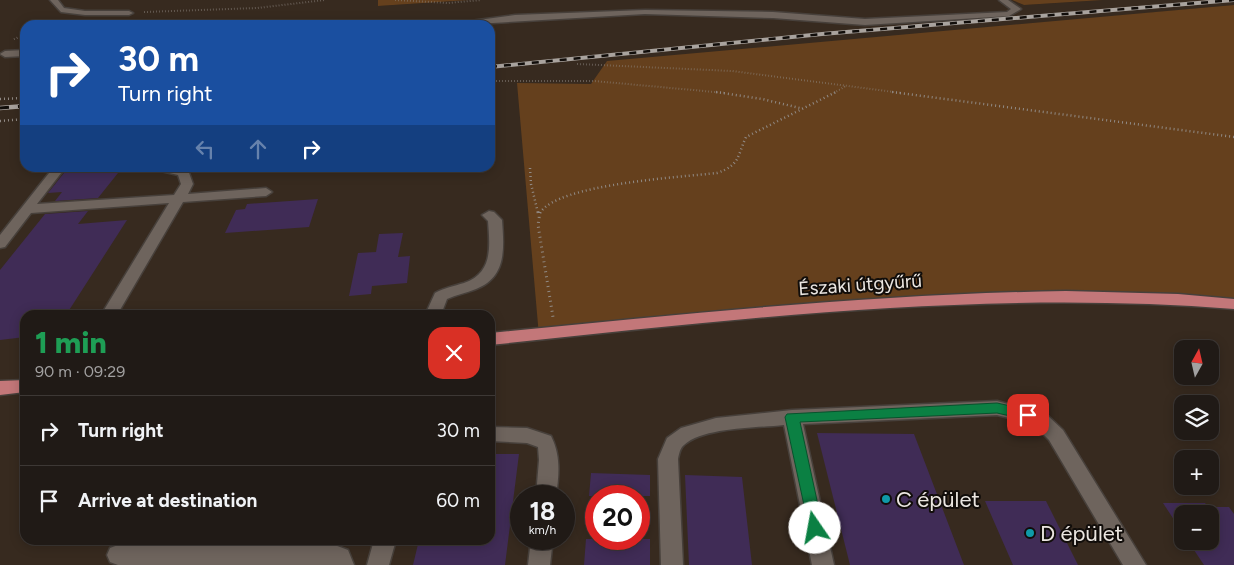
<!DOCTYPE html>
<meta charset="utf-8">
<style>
body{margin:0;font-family:Figtree,sans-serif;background:#2d2723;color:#f1f3f6;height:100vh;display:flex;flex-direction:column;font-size:19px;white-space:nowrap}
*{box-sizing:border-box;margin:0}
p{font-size:16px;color:#a2a1a1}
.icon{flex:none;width:28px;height:28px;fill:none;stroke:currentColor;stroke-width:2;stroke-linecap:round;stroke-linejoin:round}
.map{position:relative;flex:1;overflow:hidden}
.panel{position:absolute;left:20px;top:310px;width:475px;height:235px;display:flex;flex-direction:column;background:#201a16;border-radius:15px;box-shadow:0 2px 12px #0003,0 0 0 1px #3d3835}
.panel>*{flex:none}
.banner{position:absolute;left:20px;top:20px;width:475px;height:152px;border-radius:15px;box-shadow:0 2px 12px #0003,0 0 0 1px #3d3835;background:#1a4fa0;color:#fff;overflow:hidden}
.needle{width:32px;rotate:8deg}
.controls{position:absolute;left:1174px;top:340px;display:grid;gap:10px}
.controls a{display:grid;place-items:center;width:45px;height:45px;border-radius:10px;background:#201a16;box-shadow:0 2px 12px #0003,0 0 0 1px #3d3835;font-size:25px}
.speed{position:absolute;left:510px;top:485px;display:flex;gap:10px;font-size:25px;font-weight:700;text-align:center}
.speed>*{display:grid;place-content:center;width:65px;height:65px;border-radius:50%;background:#201a16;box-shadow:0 2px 12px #0003,0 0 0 1px #3d3835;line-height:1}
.speed small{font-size:12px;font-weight:400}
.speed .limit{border:8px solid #d22;background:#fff;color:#111}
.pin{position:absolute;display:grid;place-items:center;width:42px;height:42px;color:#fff;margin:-21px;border-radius:10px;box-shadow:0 2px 8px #0006}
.me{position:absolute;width:55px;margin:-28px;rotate:348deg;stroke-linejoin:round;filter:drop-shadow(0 0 4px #0008)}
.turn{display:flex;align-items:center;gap:18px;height:105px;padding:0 15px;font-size:22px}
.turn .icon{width:65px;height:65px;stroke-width:2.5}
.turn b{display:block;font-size:35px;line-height:42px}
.lanes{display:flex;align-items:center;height:48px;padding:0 15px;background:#0003;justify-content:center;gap:25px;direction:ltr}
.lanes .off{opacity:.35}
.round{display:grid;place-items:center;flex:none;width:52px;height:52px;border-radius:15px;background:#2d2723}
.headline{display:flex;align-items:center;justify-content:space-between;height:85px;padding:0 15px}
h1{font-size:30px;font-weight:800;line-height:38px;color:#1e9e55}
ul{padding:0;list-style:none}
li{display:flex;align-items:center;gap:15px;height:70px;padding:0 15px;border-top:1px solid #3d3835}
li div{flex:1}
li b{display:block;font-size:19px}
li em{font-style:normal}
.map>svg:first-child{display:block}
</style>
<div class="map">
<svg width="1234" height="565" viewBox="0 0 1234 565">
<rect width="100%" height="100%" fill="#2b231d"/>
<path fill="#372a1f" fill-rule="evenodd" d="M0,0H378V6L469,0H1012L1024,5L1103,0H1234V5L1075,20L591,84H517L987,298L1234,306V565H0ZM25,25H490V168H25ZM25,315H490V540H25ZM1182,349H1210V376H1182ZM1182,404H1210V431H1182ZM1182,459H1210V486H1182ZM521,496H564V539H521ZM596,496H639V539H596ZM1182,514H1210V541H1182Z"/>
<path fill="#65401d" d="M378,0H469L378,6Z
M1012,0H1103L1024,5Z
M1234,5V306L987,298L539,336L517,83L591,84L607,61Z"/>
<path fill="#402c56" d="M68,168H122L98,198L55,201L62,192L48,193Z
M318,199L309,227L225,233L236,210L245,209L247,204Z
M88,211L78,224L127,220L66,315H25V337L0,340V270L45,214Z
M403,233L398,257L410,256L407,283L372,286L371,294L349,296L358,253L376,252L379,234Z
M817,433L914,434L964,565H850Z
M490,454H519L505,565H413L419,540H490Z
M591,473L650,475V496H589Z
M685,475L742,477L752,565H689Z
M985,501H1046L1078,565H1013Z
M1163,503H1205L1208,507H1229L1234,514V565H1204L1188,541H1210V514H1182V532Z
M586,539H650V565H584Z"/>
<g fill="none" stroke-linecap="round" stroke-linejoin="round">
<g stroke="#47403b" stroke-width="3">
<path id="minor" d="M50,0H58L64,8L85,11H129L133,13L129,15H85L61,12Z
M999,0H1008L1021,9L1009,16L865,25L773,18L645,14L459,25L463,22L515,15L645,10L773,12L865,19L1007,12L1011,9Z
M25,50V56L5,57L0,54L5,51Z
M53,168H65L37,204L174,195L181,184L178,175L161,171L159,168H177L188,170L193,184L188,194L266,188L272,192L266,196L183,202L117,315H101L169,203L31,213L5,247L0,248V235Z
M489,211L494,212L502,220C504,248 507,277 476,289C466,293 456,295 447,299L441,315H425L435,293C444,288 454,286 464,283C493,273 490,247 488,221L482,215Z
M997,401L1046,414L1063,430L1146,565H1123L1049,440L1033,424L997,415L803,424L834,565H812L784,425C758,428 704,427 684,445C680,448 679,454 678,459L683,565H661L658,459L667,438L681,428L716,418L792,410Z
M490,427L527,428L551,436C561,456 559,475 556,496H536L539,460L538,447L527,443L490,441Z
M531,539H553L550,565H528Z
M374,540H396L389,565H367Z
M332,544L348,550L354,565H118L110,562L107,555L110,548L118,545Z"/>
</g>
<g stroke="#47403b" stroke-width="3">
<path id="major" d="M1066,291L1178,294L1234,299V309C986,289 737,319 490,345V333C682,314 874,294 1066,291Z
M25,380V392L0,395V381Z"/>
</g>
<path stroke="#918a85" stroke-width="2" stroke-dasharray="0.5 2.5" stroke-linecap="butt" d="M395,0L448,3L481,0
M144,12L257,8L325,0
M14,39L25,35
M577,64L732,71L902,93
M490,81H594L726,93
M834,93L846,86"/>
<path stroke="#918a85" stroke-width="2.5" stroke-dasharray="1 3" stroke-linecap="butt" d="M716,92L762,99L800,108
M892,92L1234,137
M0,99L25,98
M0,121L25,119
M530,168L531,184L538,213
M540,213C557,184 682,177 717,173C740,165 737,157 746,137L836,92"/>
<path stroke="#918a85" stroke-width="3" stroke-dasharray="1 4" stroke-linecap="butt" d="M538,212L539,217
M540,212L538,225L553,317"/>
<use href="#minor" fill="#6e645d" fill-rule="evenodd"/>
<use href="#major" fill="#c37779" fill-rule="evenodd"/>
<g stroke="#a9a39e" stroke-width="4">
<path id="rail-far1" d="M490,67L822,34L1234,0"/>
</g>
<g stroke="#a9a39e" stroke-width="4.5">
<path id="rail" d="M0,108L25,106"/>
</g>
<use href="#rail-far1" stroke="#110d0a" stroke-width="2.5" stroke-dasharray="7" stroke-linecap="butt"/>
<use href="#rail" stroke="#110d0a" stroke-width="3" stroke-dasharray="9" stroke-linecap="butt"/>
</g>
<path fill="#0b8043" stroke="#07532c" d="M997,403L1033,411L1035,415L1028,420L997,413L800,422L823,528L821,533L815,535L810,533L785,417L787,414Z"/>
<g fill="#0f9aa8" stroke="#110d0a" stroke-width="2">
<circle cx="886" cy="499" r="5"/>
<circle cx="1030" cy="533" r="5"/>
</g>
<g text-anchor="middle" stroke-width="4" stroke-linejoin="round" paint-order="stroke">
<g font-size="19" fill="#ebe6e1" stroke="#110d0a">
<text transform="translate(860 284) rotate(-4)" y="7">Északi útgyűrű</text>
</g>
<g font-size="22" fill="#ebe6e1" stroke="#110d0a" text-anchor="start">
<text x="896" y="507">C épület</text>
<text x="1040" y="541">D épület</text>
</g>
</g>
</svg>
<div class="controls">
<a><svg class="needle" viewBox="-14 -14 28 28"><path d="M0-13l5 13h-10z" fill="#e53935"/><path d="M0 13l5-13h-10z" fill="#a2a1a1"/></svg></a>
<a><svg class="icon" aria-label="layers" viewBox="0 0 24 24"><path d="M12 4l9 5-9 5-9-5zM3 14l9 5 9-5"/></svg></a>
<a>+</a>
<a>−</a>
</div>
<div class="speed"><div>18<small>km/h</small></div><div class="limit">20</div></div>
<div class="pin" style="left:1028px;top:415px;background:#d93025"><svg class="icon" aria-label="arrive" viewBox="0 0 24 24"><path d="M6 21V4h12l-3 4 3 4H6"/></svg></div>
<svg class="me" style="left:815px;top:528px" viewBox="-20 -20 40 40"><circle r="19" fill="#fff"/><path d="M0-13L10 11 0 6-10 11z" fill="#0b8043"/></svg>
<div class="banner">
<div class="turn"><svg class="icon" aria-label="right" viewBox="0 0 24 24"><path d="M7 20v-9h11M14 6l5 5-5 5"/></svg><div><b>30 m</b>Turn right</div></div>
<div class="lanes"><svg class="icon off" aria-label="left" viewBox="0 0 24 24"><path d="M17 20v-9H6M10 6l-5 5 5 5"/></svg><svg class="icon off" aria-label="ahead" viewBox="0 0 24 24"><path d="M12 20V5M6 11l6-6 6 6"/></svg><svg class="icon" aria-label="right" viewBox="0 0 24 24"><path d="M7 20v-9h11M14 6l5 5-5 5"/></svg></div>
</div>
<section class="panel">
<div class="headline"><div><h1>1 min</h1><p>90 m · 09:29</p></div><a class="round" style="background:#d93025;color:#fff"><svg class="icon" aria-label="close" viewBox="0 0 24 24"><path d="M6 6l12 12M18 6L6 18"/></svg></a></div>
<ul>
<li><svg class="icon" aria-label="right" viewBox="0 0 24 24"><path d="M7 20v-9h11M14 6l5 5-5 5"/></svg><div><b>Turn right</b></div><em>30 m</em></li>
<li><svg class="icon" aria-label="arrive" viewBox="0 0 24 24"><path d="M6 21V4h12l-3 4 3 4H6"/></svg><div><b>Arrive at destination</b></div><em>60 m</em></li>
</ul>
</section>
</div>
